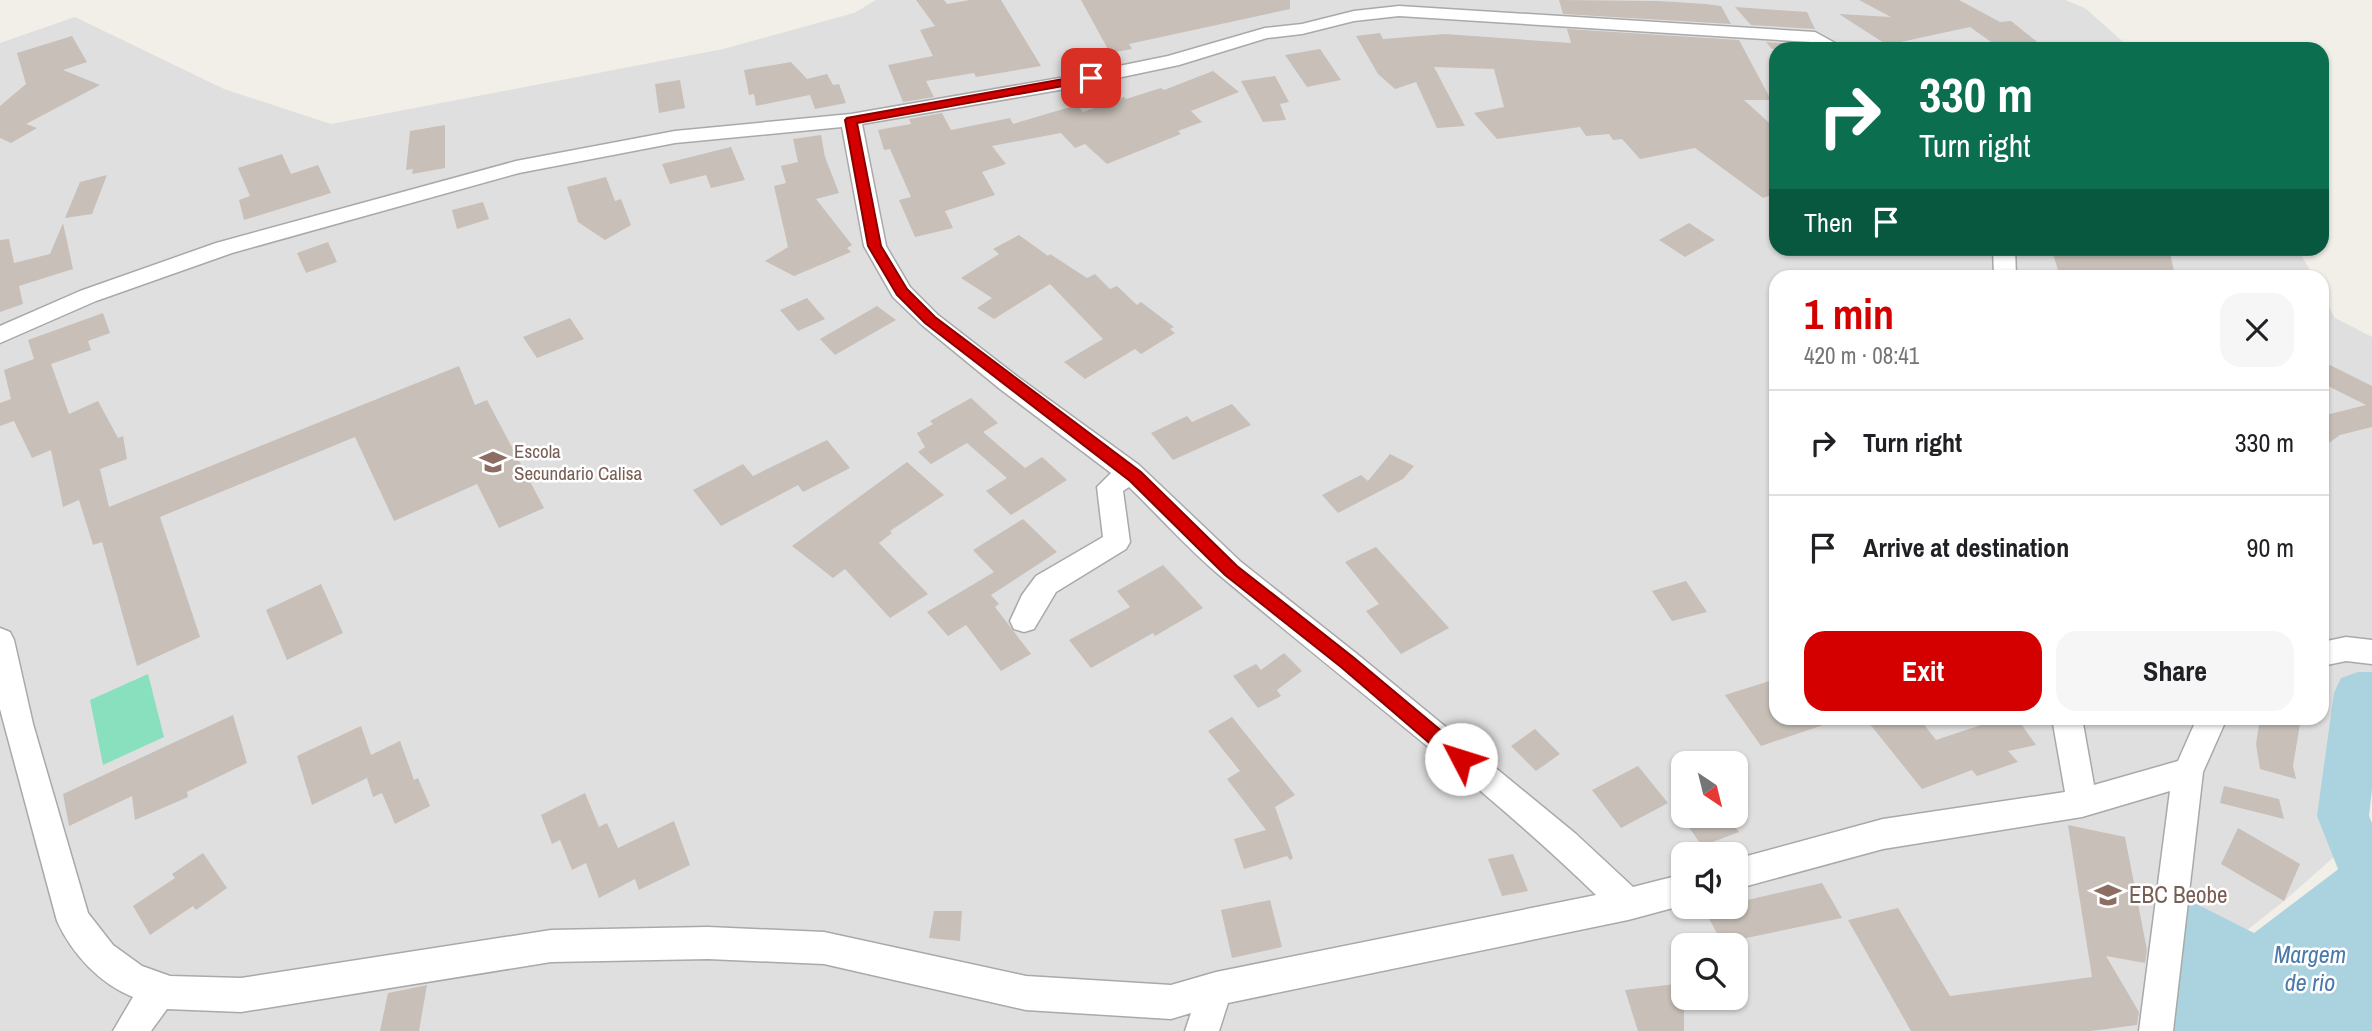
<!DOCTYPE html>
<meta charset="utf-8">
<style>
body{margin:0;font-family:"Archivo Narrow",sans-serif;background:#f6f6f6;color:#202124;height:100vh;display:flex;flex-direction:column;font-size:26px;white-space:nowrap}
*{box-sizing:border-box;margin:0}
p{font-size:23px;color:#757577}
.icon{flex:none;width:38px;height:38px;fill:none;stroke:currentColor;stroke-width:2;stroke-linecap:round;stroke-linejoin:round}
.map{position:relative;flex:1;overflow:hidden}
.side{position:absolute;left:1769px;top:270px;width:560px;height:455px;display:flex;flex-direction:column;background:#fff;border-radius:21px;box-shadow:0 2px 5px #0004}
.side>*{flex:none}
.hud{position:absolute;left:1769px;top:42px;width:560px;height:214px;border-radius:21px;box-shadow:0 2px 5px #0004;background:#0b6e4f;color:#fff;overflow:hidden}
.needle{width:46px;rotate:145deg}
.fabs{position:absolute;left:1671px;top:751px;display:grid;gap:14px}
.fabs a{display:grid;place-items:center;width:77px;height:77px;border-radius:14px;background:#fff;box-shadow:0 2px 5px #0004;font-size:35px}
.pin{position:absolute;display:grid;place-items:center;width:60px;height:60px;color:#fff;margin:-30px;border-radius:14px;box-shadow:0 4px 10px #0006}
.me{position:absolute;width:77px;margin:-38px;rotate:310deg;stroke-linejoin:round;filter:drop-shadow(0 0 5px #0008)}
.turn{display:flex;align-items:center;gap:24px;height:147px;padding:0 35px;font-size:32px}
.turn .icon{width:91px;height:91px;stroke-width:2.5}
.turn b{display:block;font-size:49px;line-height:60px}
.then{display:flex;align-items:center;height:66px;padding:0 35px;background:#0003;gap:14px;font-size:26px}
.round{display:grid;place-items:center;flex:none;width:74px;height:74px;border-radius:21px;background:#f6f6f6}
.overview{display:flex;align-items:center;justify-content:space-between;height:119px;padding:0 35px}
h1{font-size:42px;font-weight:700;line-height:52px;color:#d40000}
.action{display:flex;gap:14px;margin-top:auto;padding:14px 35px}
.action a{flex:1;height:80px;border-radius:21px;background:#d40000;color:#fff;font-size:28px;font-weight:700;line-height:80px;text-align:center}
.action a+a{background:#f6f6f6;color:#202124}
ul{padding:0;list-style:none}
li{display:flex;align-items:center;gap:21px;height:105px;padding:0 35px;border-top:2px solid #e0e0e0}
li div{flex:1}
li b{display:block;font-size:26px}
li em{font-style:normal}
.map>svg:first-child{display:block}
</style>
<div class="map">
<svg width="2372" height="1031" viewBox="0 0 2372 1031">
<rect width="100%" height="100%" fill="#f2efe9"/>
<path fill="#e0dfdf" fill-rule="evenodd" d="M876,0H2065L2085,8L2131,49H1776V248L2298,249L2313,276H1776V718H2322V294L2335,318L2372,337V698L2358,694L2351,842L2284,901L2213,957L2232,1031H0V43L75,17L224,89L331,124L723,49L854,13ZM1684,763H1736V816H1684ZM1684,854H1736V906H1684ZM1684,945H1736V998H1684Z"/>
<path fill="#88e0be" d="M148,674L164,737L103,765L90,700Z"/>
<path fill="#aad3df" d="M2361,852L2372,853V1031H2155L2173,892L2254,933Z"/>
<g fill="none" stroke-linecap="round" stroke-linejoin="round">
<path fill="#aad3df" fill-rule="evenodd" d="M2358,672H2372V789L2369,816L2372,823V915L2353,907L2317,816L2334,693L2341,678Z"/>
</g>
<path fill="#c7bfb8" d="M916,0H944L947,4L970,0H1001L1041,66L976,77L974,73L926,81L934,97L903,102L888,65L933,56L920,30L935,26Z
M1081,0H1290V9L1129,44L1132,49L1110,53Z
M1559,0L1658,1L1706,4L1721,6L1731,24L1563,14Z
M1859,0H1959L2000,22L2011,21L2046,49H2001L1970,27L1887,45L1839,14L1891,17Z
M1735,7L1807,12L1815,29L1751,25Z
M1567,29L1739,40L1771,100H1744L1776,129V193L1763,198L1695,148L1640,159L1622,139L1613,140L1609,134L1586,136L1580,127L1497,139L1474,113L1504,107L1494,69L1434,67L1465,126L1437,128L1416,82L1395,89L1378,74L1356,36L1380,33L1383,39L1445,34L1571,43Z
M72,36L87,62L63,70L100,85L26,124L37,128L11,143L0,138V106L26,84L17,53Z
M1766,42L1810,45L1818,49H1772Z
M1320,49L1341,80L1307,87L1285,55Z
M791,62L807,79L827,74L833,85L839,84L846,103L815,109L810,95L756,106L754,94L749,95L744,70Z
M1213,71L1239,92L1191,111L1202,122L1178,131L1181,134L1107,164L1085,144L1075,148L1061,133L992,146L1006,164L982,172L995,195L945,211L953,228L915,237L899,200L911,197L890,149L884,150L878,130L911,124L909,119L942,113L951,130L1010,118L1013,124L1077,105L1083,112L1124,97L1126,99L1161,88L1164,90Z
M1275,76L1289,102L1280,104L1286,120L1263,122L1241,81Z
M680,80L685,108L659,113L655,84Z
M445,125V168L412,174L413,169L406,170L410,131Z
M821,135L825,157L839,193L816,199L852,245L847,248L851,252L794,276L765,261L788,247L774,186L786,183L781,166L798,162L793,139Z
M731,147L745,180L711,188L706,175L670,184L662,164Z
M282,154L291,174L318,165L331,193L244,220L239,200L250,196L238,168Z
M107,175L92,214L65,218L80,182Z
M606,177L615,201L621,199L631,225L605,240L578,222L567,187Z
M483,202L489,219L457,229L452,210Z
M63,223L73,269L19,286L23,304L0,312V240L9,239L14,263L50,254Z
M1689,223L1715,240L1685,257L1659,240Z
M1019,235L1048,256L1050,254L1087,278L1095,274L1110,289L1117,286L1137,305L1141,302L1174,327L1170,329L1175,333L1141,354L1135,349L1085,379L1064,362L1103,339L1050,284L994,319L977,308L992,298L961,278L999,254L993,249Z
M328,242L337,262L306,273L297,253Z
M2051,248H2169L2175,276H2060Z
M807,298L825,319L798,331L780,310Z
M877,306L896,320L835,355L820,339Z
M103,313L110,333L88,341L91,350L51,364L69,414L98,401L118,438L123,436L127,459L100,469L109,507L459,366L475,405L487,400L544,508L499,528L477,484L394,521L355,437L160,517L200,637L137,666L102,542L93,545L79,500L63,507L51,450L32,458L14,421L0,426V403L11,399L4,370L34,359L28,340Z
M570,318L584,339L537,358L523,337Z
M2330,365L2372,386V427L2340,435L2322,448V416L2366,405L2322,383V374Z
M971,398L998,423L983,432L1025,468L1042,457L1067,480L1011,515L986,491L1007,478L967,443L931,464L918,452L925,447L917,433L933,424L930,421Z
M1232,404L1251,425L1173,460L1151,433L1187,416L1192,422Z
M827,440L850,468L803,492L798,485L721,526L693,490L743,464L753,476Z
M1390,454L1414,466L1403,479L1338,513L1322,495L1361,475L1368,481Z
M907,462L944,495L890,531L892,533L879,543L928,594L890,618L845,569L833,578L792,546Z
M1023,519L1057,552L991,595L999,604L995,607L1031,654L1001,671L966,625L948,636L927,612L994,572L973,550Z
M1376,547L1449,628L1401,654L1366,611L1379,604L1345,562Z
M1163,565L1203,608L1155,636L1153,633L1091,668L1069,640L1130,607L1117,591Z
M1686,581L1707,612L1672,621L1652,591Z
M321,584L343,633L287,660L266,610Z
M1284,653L1302,671L1277,690L1281,696L1258,708L1233,676L1256,664L1261,670Z
M1776,679V718H1835V721L1761,746L1725,695Z
M233,715L247,763L187,792L188,797L135,820L132,796L69,826L63,794Z
M1232,717L1295,795L1275,807L1293,858L1290,860L1287,856L1244,869L1234,839L1266,830L1227,779L1240,771L1208,731Z
M1865,718H1919L1936,740L2002,718H2017L2036,745L2008,751L2018,762L1977,776L1972,770L1922,789Z
M2260,718H2301L2293,766L2296,779L2260,769L2256,744Z
M361,726L371,755L400,741L414,780L418,778L430,806L395,824L382,793L373,797L367,778L312,805L297,756Z
M1535,729L1560,754L1536,771L1511,746Z
M1638,766L1668,803L1621,828L1592,790Z
M2224,786L2279,799L2284,819L2220,803Z
M585,793L599,827L607,823L618,848L674,821L690,865L639,890L635,879L599,898L586,863L572,870L560,840L552,844L541,815Z
M1681,816H1727L1739,832L1702,846Z
M2068,825L2125,837L2147,950L2145,963L2106,956L2139,1012L2137,1025L2091,1031H1911L1848,920L1898,908L1950,996L2092,977Z
M2238,828L2300,864L2284,901L2221,864Z
M203,853L227,888L196,910L193,906L150,935L133,906L175,878L172,874Z
M1513,854L1528,891L1502,896L1488,859Z
M1822,883L1842,918L1722,943L1705,911L1736,906V904L1747,900Z
M1270,900L1282,947L1232,958L1221,910Z
M934,911H962L960,941L929,938Z
M1684,983V1031H1638L1625,990Z
M427,985L419,1031H380L388,993Z"/>
<g fill="none" stroke-linecap="round" stroke-linejoin="round">
<g stroke="#a9a9a9" stroke-width="3">
<path id="street" d="M1399,6L1815,32L1846,49H1823L1811,42L1399,16L1354,21L1302,34L1267,38L1179,65L1065,89L862,124L886,246L910,287L938,315L1018,377L1139,465L1241,562L1357,654L1576,834L1633,887L1684,874V905L1628,920L1228,1003L1219,1031H1185L1191,1013L1171,1019L1026,1010L824,964L708,959L551,962L241,1012L167,1009L151,1031H113L133,997C100,984 72,954 57,921L0,709V628L10,632L14,640L33,724L88,913L113,945L142,966L170,976L241,978L551,930L708,927L824,932L1026,976L1171,985L1216,972L1596,895C1479,782 1348,684 1224,579C1190,551 1160,517 1129,487L1123,491L1130,542L1126,549L1056,592L1034,629L1024,632L1014,629L1010,621L1022,595L1036,576L1103,537L1097,487L1111,473L1000,389L922,325L893,297L864,246L842,127L675,143L519,173L232,253L96,301L0,343V326L80,291L216,243L516,161L675,131L851,114L1065,77L1168,56L1265,28L1302,24L1354,11Z
M1993,248H2015L2016,276H1994Z
M2346,637L2372,640V664L2346,661L2322,666V642Z
M2052,718H2082L2094,785L2178,761L2197,718H2227L2203,772L2173,1031H2139L2170,791L2082,817L1883,849L1736,889V859L1883,819L2065,792Z"/>
</g>
<use href="#street" fill="#fff" fill-rule="evenodd"/>
</g>
<path fill="#d40000" stroke="#8a0000" stroke-width="2" d="M1091,74L1097,78L1096,80L857,123L881,246L907,289L935,317L1141,472L1237,566L1353,657L1468,753L1470,759L1468,765L1461,767L1455,765L1341,667L1225,575L1130,481L925,323L897,295L868,246L845,120L847,118Z"/>
<defs>
<g id="school-bare" transform="scale(2.1)"><path d="M0-5L7-2L0 1L-7-2ZM-4 1L0 2.5L4 1V4Q0 6-4 4Z" fill="#8d6e63" stroke="#fff" stroke-width="2.5" paint-order="stroke"/></g>
</defs>
<g fill-rule="evenodd">
<use href="#school-bare" x="493" y="462"/>
<use href="#school-bare" x="2108" y="895"/>
</g>
<g text-anchor="middle" stroke-width="5" stroke-linejoin="round" paint-order="stroke">
<g font-size="19" fill="#785e54" stroke="#fff" text-anchor="start">
<text x="514" y="458">Escola<tspan x="514" dy="22">Secundario Calisa</tspan></text>
</g>
<g font-size="23" fill="#785e54" stroke="#fff" text-anchor="start">
<text x="2129" y="903">EBC Beobe</text>
</g>
<g font-size="24" font-style="italic" fill="#4a7aab" stroke="#fff">
<text x="2310" y="963">Margem<tspan x="2310" dy="28">de rio</tspan></text>
</g>
</g>
</svg>
<div class="fabs">
<a><svg class="needle" viewBox="-14 -14 28 28"><path d="M0-13l5 13h-10z" fill="#e53935"/><path d="M0 13l5-13h-10z" fill="#757577"/></svg></a>
<a><svg class="icon" aria-label="sound" viewBox="0 0 24 24"><path d="M4 9h4l5-4v14l-5-4H4zM17 9q2 3 0 6"/></svg></a>
<a><svg class="icon" aria-label="search" viewBox="0 0 24 24"><circle cx="10" cy="10" r="6"/><path d="M15 15l6 6"/></svg></a>
</div>
<div class="pin" style="left:1091px;top:78px;background:#d93025"><svg class="icon" aria-label="arrive" viewBox="0 0 24 24"><path d="M6 21V4h12l-3 4 3 4H6"/></svg></div>
<svg class="me" style="left:1461px;top:759px" viewBox="-20 -20 40 40"><circle r="19" fill="#fff"/><path d="M0-13L10 11 0 6-10 11z" fill="#d40000"/></svg>
<div class="hud">
<div class="turn"><svg class="icon" aria-label="right" viewBox="0 0 24 24"><path d="M7 20v-9h11M14 6l5 5-5 5"/></svg><div><b>330 m</b>Turn right</div></div>
<div class="then">Then<svg class="icon" aria-label="arrive" viewBox="0 0 24 24"><path d="M6 21V4h12l-3 4 3 4H6"/></svg></div>
</div>
<section class="side">
<div class="overview"><div><h1>1 min</h1><p>420 m · 08:41</p></div><a class="round"><svg class="icon" aria-label="close" viewBox="0 0 24 24"><path d="M6 6l12 12M18 6L6 18"/></svg></a></div>
<ul>
<li><svg class="icon" aria-label="right" viewBox="0 0 24 24"><path d="M7 20v-9h11M14 6l5 5-5 5"/></svg><div><b>Turn right</b></div><em>330 m</em></li>
<li><svg class="icon" aria-label="arrive" viewBox="0 0 24 24"><path d="M6 21V4h12l-3 4 3 4H6"/></svg><div><b>Arrive at destination</b></div><em>90 m</em></li>
</ul>
<div class="action"><a>Exit</a><a>Share</a></div>
</section>
</div>
